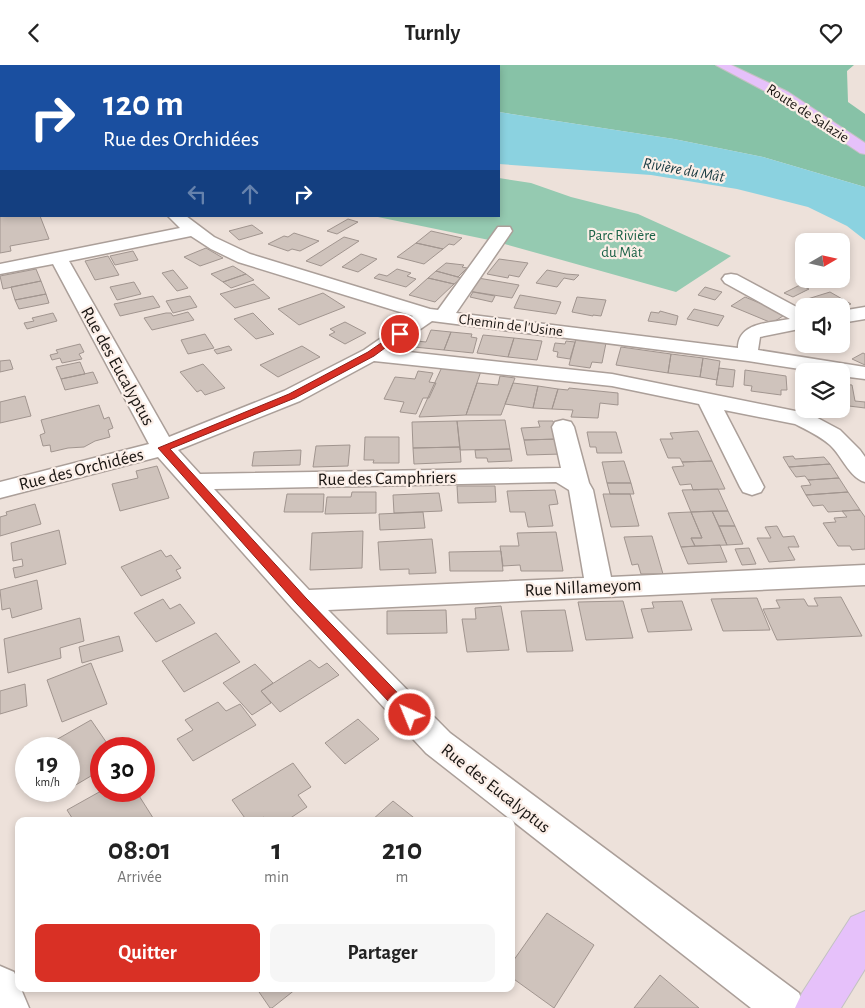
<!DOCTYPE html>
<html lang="fr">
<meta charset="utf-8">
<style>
body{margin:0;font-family:"Alegreya Sans",sans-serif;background:#f6f6f6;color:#222;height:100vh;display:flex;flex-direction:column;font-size:19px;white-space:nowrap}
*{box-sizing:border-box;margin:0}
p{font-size:16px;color:#767676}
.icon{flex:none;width:28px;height:28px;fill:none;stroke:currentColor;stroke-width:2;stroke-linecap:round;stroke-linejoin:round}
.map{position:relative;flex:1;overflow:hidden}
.details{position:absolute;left:15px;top:752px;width:500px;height:175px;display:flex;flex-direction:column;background:#fff;border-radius:10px;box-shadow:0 2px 8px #0003}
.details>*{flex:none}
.top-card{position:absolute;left:0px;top:0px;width:500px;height:152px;box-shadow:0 2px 8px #0003;background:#1a4fa0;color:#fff;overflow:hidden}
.needle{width:32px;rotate:81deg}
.buttons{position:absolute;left:795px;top:168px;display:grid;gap:10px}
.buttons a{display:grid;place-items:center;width:55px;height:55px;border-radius:10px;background:#fff;box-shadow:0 2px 8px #0003;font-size:25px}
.speed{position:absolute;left:15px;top:672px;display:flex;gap:10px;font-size:25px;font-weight:700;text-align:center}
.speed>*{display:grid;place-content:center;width:65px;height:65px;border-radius:50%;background:#fff;box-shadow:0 2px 8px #0003;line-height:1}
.speed small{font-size:12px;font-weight:400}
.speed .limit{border:8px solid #d22;background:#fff;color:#111}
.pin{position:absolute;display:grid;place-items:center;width:42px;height:42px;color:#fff;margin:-21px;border:2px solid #fff;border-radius:50%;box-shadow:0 1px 5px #0007}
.me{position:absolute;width:55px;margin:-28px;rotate:316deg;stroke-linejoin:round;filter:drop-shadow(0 0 4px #0008)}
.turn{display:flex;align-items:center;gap:18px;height:105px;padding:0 20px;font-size:22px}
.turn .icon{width:65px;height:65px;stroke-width:2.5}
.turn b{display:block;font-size:35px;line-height:42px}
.lanes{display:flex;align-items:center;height:48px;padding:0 20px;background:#0003;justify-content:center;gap:25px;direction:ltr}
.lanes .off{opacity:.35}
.eta{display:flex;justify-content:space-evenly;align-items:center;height:85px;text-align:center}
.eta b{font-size:30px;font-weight:700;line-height:35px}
.cta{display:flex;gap:10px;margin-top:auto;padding:10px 20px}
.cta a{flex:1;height:58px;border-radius:10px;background:#d93025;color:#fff;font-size:20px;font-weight:700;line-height:58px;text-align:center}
.cta a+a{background:#f6f6f6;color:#222}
header{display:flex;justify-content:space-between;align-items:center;height:65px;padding:0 20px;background:#fff;font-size:22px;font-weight:700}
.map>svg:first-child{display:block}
</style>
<header><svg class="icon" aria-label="back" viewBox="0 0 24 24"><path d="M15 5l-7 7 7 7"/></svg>Turnly<svg class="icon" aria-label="heart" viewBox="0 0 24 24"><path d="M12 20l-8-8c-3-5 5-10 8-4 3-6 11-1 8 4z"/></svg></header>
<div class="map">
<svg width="865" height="943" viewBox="0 0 865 943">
<rect width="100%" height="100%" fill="#ede1da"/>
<path fill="#95cab1" d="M499,113L531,118L571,132L638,149L731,191L676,227L494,176L373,151H499Z"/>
<path fill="#87c2a7" d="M256,0H854L847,6L848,37L865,49V122L763,92L674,74L499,47V1Z"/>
<path fill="#8bd2e0" d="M62,0H256L260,1H66Z
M499,47L674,74L763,92L865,122V175L847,161L808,142L737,124L651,110L499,99Z"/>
<path fill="#cfc3bc" stroke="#a1958f" d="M0,117L1,151H40L49,174L10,181L11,186L0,188Z
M348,154L358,157L337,169L327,166Z
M252,160L263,168L239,175L229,166Z
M431,166L462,173L454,180L449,179L443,184L416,178Z
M294,168L319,176L300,186L292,184L288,186L268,179L284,171L288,172Z
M344,172L359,176L321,201L306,196Z
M416,178L443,184L424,199L397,192Z
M206,183L223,193L200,201L184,192Z
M133,186L138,195L115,200L110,191Z
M361,189L377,194L358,207L342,202Z
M108,191L119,210L95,215L85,196Z
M499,194L528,198L519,212L509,210L508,213L487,209Z
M446,198L464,200L462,202L467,203L458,212L436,206Z
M233,201L246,209L223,217L211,209Z
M36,204L41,216L3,224L0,211Z
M397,204L411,208L407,211L416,214L406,222L374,213L379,209L387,211Z
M173,205L188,223L177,226L162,208Z
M547,205L566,209L579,210L574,215L564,213L557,222L536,218Z
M436,206L458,212L462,213L454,219L428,213Z
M246,209L254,215L231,223L223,217Z
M428,213L454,219L435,237L409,230Z
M478,213L519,220L512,233L468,226Z
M41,216L46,229L15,235L11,222Z
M134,217L141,229L117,235L110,222Z
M254,219L270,233L235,243L220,229Z
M800,220L809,224L793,232L784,228Z
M705,222L722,227L715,235L698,230Z
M473,227L495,231L492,237L470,232Z
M830,227L851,239L841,242L810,241L801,236Z
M323,228L345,242L299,260L278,244Z
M46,229L49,238L19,244L15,235Z
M520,230L561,237L556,249L514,243Z
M153,231L160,242L120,251L114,239Z
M190,231L197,242L173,248L166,236Z
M577,232L606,235L601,251L593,250V251L572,247Z
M745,232L786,249L772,258L731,241Z
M694,244L724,251L718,261L687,254Z
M660,246L678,251L676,260L648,256L651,247L659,248Z
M188,247L194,255L152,265L144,253L166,248H171L173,251Z
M53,248L57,256L27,264L24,258L34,256L32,253Z
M253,248L274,269L256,274L234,254Z
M345,257L366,268L345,279L329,270L335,267L330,264Z
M431,265L451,267L444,285L414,282L417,276L426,277Z
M451,267L472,269L471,272L477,273L473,288L444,285Z
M205,269L214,283L188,289L181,275Z
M483,270L514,273L508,292L477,288Z
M514,273L542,276L537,295L508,292Z
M576,274L606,278L602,298L592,297L590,303L569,300Z
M566,276L575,277L570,294L557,292L558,287L553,286L555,278L565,279Z
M80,279L84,287L79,289L82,294L62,298L60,293L52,295L50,290L58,288L56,285Z
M229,281L232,285L217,289L214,285Z
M302,281L320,292L278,312L260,300Z
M621,282L671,289L668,308L616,300Z
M863,288L865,289V300L852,294Z
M671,289L703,293L700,312L668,308Z
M703,293L720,296L717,315L700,312Z
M10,295L13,304L0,307V296Z
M80,297L85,309L61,314L56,302Z
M203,299L225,323L205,330L201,325L197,327L180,307Z
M442,302L481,306L466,350L419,352Z
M719,303L735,305L733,322L716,320Z
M745,305L786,311L787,325H781V330L751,326L752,321L744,320Z
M418,306L433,308L429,317L436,318L429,333H423L416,349L400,347L404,337L384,334L395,312L415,314Z
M93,307L98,318L65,325L61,314Z
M500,311L515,313L501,350H466L477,318L498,320Z
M513,318L538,321L533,343L505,339Z
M841,319L852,320L855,336L865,337V343L841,340Z
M538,321L558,324L552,344L533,343Z
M569,323L618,328V340L600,338L598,353L571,352L573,345L552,344L558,324L568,325Z
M25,331L31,351L0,358V337Z
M99,340L104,354L109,352L113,363L108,365L110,372L95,376L84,382L68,383L51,387L50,380L43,381L40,370L45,368L41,355Z
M505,355L510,384L460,385L457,356Z
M457,356L460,382L413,383L412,357Z
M538,356H553L558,374L524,375L521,363L540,362Z
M698,366L712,396L682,397L680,393H668L660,374H673L670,368Z
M587,367H616L622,388H597L596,382H590Z
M365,372H399V398H373L374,395H364Z
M558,374L562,389L527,390L524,375Z
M350,380L348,401L313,402L316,381Z
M460,382L461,397L414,399L413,383Z
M510,384L512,396L488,397L487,393H476L475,385Z
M301,385L300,400L252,401L254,387Z
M793,391L795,394L824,392L830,399L789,402L783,392Z
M624,396L631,418H607L602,397Z
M712,396L725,424L693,425L691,419L680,420L672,402L684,401L682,397Z
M830,399L839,413L808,415L805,411L796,412L789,402Z
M157,401L169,433L120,446L112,419L138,413L136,406Z
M839,413L848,427L806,430L801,421L811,420L808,415Z
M607,418H631L634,429H610Z
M457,421H495L496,437L458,438Z
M718,424L728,446L691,447L682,425Z
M555,425L558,439L549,440L553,461L528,462L525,447H510L507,426Z
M352,427H376V448L325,449L327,432H351Z
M848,427L860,445L828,447L823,440L813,441L806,430Z
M439,428L442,446L394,448L393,430Z
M287,429H324L323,447H284Z
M603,429H630L639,461L611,462Z
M35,439L41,459L0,471V452L7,450L6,447Z
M860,445L865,452V484L852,485L850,481H838L823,458L836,457L834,453L847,452L842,446Z
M712,446H728L735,461H719Z
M712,446L727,480L695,481L691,473H702L691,447Z
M423,447L425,463L380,465L379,449Z
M691,447L702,473H691L695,481L681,482L668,448Z
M719,461H735L743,479L727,480Z
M777,461L783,472L794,471L799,482H788L795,495L769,497L757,473H771L765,462Z
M59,465L66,499L15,513L13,503L23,501L22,494L13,496L11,478Z
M363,466L362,503L310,505L312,468Z
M556,467L563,506H521L520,500L503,501L500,481H519L517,468Z
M652,471L663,509H641L638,499L632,500L624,472Z
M432,474L436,508L409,509V504L380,505L378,477Z
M720,480L727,497L688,499L681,482Z
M749,483L756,499L742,500L735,484Z
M161,485L166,492L171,490L181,503L176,505L181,513L141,531L121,502Z
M501,486L503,506H450L449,487Z
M37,515L42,544L12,553L10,543L2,545L0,525Z
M841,532L862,571L777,575L763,544L780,543L776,535L804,534L808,541H818L814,533Z
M757,533L770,565L723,566L711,534Z
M163,534L170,544L180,539L195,558L156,577L134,548Z
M623,536L633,573L586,575L578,537Z
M682,536L692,565L648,567L641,544L654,543L652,537Z
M501,541L509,585L467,587L462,554H476L475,543Z
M446,545L447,568L387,569V546Z
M565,545L573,586L527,587L521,546Z
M80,553L84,576L60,583L61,593L8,608L4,574Z
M216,568L240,597L184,627L162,596Z
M119,571L123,586L82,598L79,582Z
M310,595L319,603L327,598L339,610L280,647L261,626Z
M91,598L107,639L62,657L47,615Z
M255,599L273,618L261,626L271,638L252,650L223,618Z
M25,619L27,641L0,649V626Z
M218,637L226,646L240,639L256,660L193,696L177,674L193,665L185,655Z
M358,654L379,674L345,699L325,678Z
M91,655L111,684H101V705L69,724V684H40Z
M293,698L311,722L298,730L307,742L286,756H267L264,752L257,756H247L232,735Z
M101,726H136L155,756H74L67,745Z
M393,736L418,756H371Z
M547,848L594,880L554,943L511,912V899Z
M660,910L699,943H634Z
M257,924H296L272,943H270Z"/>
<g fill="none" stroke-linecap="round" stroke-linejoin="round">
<g stroke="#ab9f99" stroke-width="3">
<path id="minor" d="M168,151H186L214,172L250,189L430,244L438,245L498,162H510L512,166L456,248L738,283C738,257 770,258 790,254L725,218L722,214L725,210L731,209L737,210L804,246V263L760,272L758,285L865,302V314L841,311V306H813L748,296L432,256L390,285L612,309L810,349L840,365L860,385L865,392V417C849,412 842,391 830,380C820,371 807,365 795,359L724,345L764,422L761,427L752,430L743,427L740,422L699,339L612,321L374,296L300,336L178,385L200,409L561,403L552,362L555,357L563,355L571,357L574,362L589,418L593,425L611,512L865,500V520L328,545L450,668L799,928L805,943H751L426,688L292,543L158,392L0,433V417L149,379L53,199L0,209V199L180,163ZM191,171L211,184L238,197L413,251L364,285L284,326L169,372L69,196ZM556,417L569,425L584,513L309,525L214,424Z
M865,242V254L841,258V246Z
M0,901L14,907L19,918V924H21L29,943H0Z"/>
</g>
<g stroke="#c3c2c1" stroke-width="2">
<path id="major" d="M716,0H731L788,27L865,78V89L860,88L778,33Z
M865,846V904L841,943H795L802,928L851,852Z"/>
</g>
<use href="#minor" fill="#fff" fill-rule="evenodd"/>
<use href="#major" fill="#e6c1fa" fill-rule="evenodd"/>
</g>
<path fill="#d93025" stroke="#8d1f18" d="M397,267L404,269L374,291L295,333L170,384L306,533L415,646L417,650L415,654L410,655L405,654L297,539L158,383L289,329L368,287Z"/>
<g text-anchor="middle" stroke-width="4.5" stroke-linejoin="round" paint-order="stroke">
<g font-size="15" fill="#191512" stroke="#fbeee7">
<text transform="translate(808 48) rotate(33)" y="5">Route de Salazie</text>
<text transform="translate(511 260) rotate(7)" y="5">Chemin de l'Usine</text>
</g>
<g font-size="15" fill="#1c6348" stroke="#fbeee7">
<text x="622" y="175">Parc Rivière<tspan x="622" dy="17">du Mât</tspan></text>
</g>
<g font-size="16" font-style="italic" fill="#173940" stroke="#fbeee7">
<text transform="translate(684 104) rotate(10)" y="6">Rivière du Mât</text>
</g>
<g font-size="18" fill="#191512" stroke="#fbeee7">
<text transform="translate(118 301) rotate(61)" y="6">Rue des Eucalyptus</text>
<text transform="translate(81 404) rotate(-14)" y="6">Rue des Orchidées</text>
<text transform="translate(387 413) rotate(-1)" y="6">Rue des Camphriers</text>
<text transform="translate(583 522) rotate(-3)" y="6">Rue Nillameyom</text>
<text transform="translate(496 723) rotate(38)" y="6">Rue des Eucalyptus</text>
</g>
</g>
</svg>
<div class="buttons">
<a><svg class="needle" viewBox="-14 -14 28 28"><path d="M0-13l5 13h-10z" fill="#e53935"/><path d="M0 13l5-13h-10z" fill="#767676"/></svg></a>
<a><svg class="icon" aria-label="sound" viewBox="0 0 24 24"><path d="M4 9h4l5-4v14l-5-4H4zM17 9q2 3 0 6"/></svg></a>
<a><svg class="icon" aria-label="layers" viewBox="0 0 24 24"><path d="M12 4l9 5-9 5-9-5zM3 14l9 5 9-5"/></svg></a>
</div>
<div class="speed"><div>19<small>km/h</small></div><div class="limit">30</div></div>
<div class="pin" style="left:400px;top:269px;background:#d93025"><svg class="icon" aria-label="arrive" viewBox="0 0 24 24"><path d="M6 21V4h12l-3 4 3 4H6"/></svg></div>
<svg class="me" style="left:410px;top:650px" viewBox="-20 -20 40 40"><circle r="17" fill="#d93025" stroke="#fff" stroke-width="3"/><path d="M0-11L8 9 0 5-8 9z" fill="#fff"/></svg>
<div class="top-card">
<div class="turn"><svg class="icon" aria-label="right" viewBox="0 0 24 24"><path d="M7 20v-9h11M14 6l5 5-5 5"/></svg><div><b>120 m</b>Rue des Orchidées</div></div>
<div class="lanes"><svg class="icon off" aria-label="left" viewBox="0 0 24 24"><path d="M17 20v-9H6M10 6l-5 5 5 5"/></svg><svg class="icon off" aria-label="ahead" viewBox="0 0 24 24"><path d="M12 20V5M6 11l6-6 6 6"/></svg><svg class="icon" aria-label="right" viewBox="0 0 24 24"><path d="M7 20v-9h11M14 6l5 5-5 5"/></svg></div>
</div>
<section class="details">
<div class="eta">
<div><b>08:01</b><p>Arrivée</p></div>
<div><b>1</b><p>min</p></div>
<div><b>210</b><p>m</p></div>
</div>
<div class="cta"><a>Quitter</a><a>Partager</a></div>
</section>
</div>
